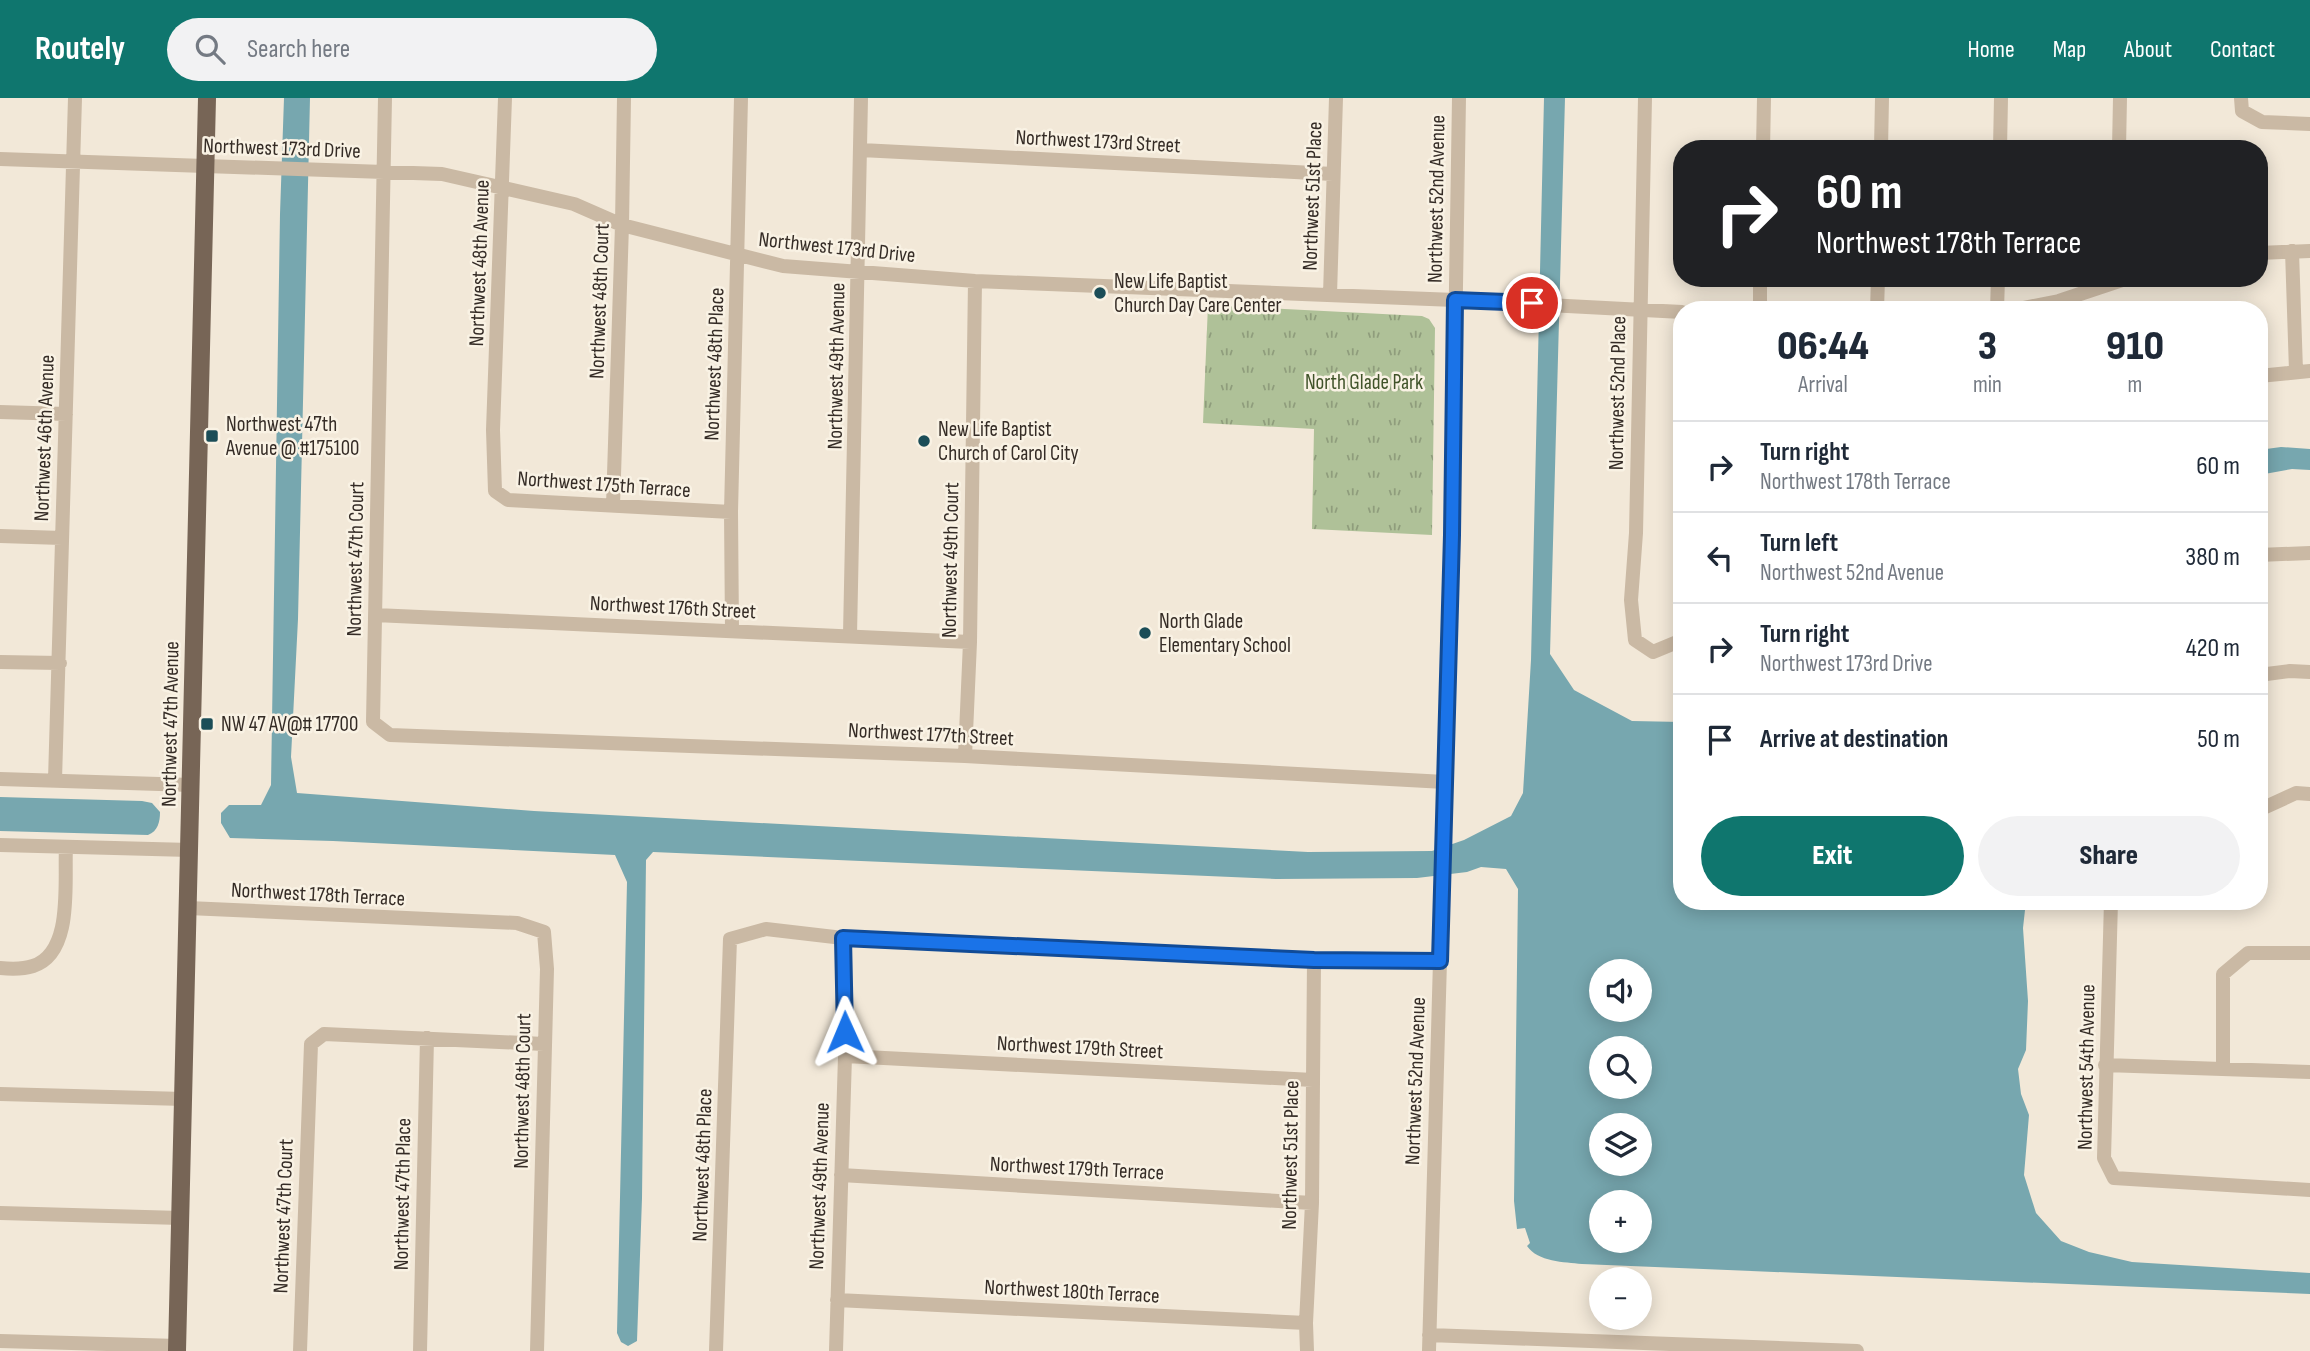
<!DOCTYPE html>
<meta charset="utf-8">
<style>
body{margin:0;font-family:"Sofia Sans Condensed",sans-serif;background:#f2f2f3;color:#1f2937;height:100vh;display:flex;flex-direction:column;font-size:26px;white-space:nowrap}
*{box-sizing:border-box;margin:0}
p{font-size:23px;color:#747a83}
.icon{flex:none;width:38px;height:38px;fill:none;stroke:currentColor;stroke-width:2;stroke-linecap:round;stroke-linejoin:round}
.map{position:relative;flex:1;overflow:hidden}
.sheet{position:absolute;left:1673px;top:203px;width:595px;height:609px;display:flex;flex-direction:column;background:#fff;border-radius:28px;box-shadow:0 4px 18px #0003}
.sheet>*{flex:none}
.guide{position:absolute;left:1673px;top:42px;width:595px;height:147px;border-radius:28px;box-shadow:0 4px 18px #0003;background:#202124;color:#fff;overflow:hidden}
.fabs{position:absolute;left:1589px;top:861px;display:grid;gap:14px}
.fabs a{display:grid;place-items:center;width:63px;height:63px;border-radius:50%;background:#fff;box-shadow:0 4px 18px #0003;font-size:35px}
.pin{position:absolute;display:grid;place-items:center;width:60px;height:60px;color:#fff;margin:-30px;border:4px solid #fff;border-radius:50%;box-shadow:0 2px 7px #0007}
.me{position:absolute;width:77px;margin:-38px;rotate:359deg;stroke-linejoin:round;filter:drop-shadow(0 0 5px #0008)}
.turn{display:flex;align-items:center;gap:24px;height:147px;padding:0 28px;font-size:32px}
.turn .icon{width:91px;height:91px;stroke-width:2.5}
.turn b{display:block;font-size:49px;line-height:60px}
.eta{display:flex;justify-content:space-evenly;align-items:center;height:119px;text-align:center}
.eta b{font-size:42px;font-weight:800;line-height:49px}
.action{display:flex;gap:14px;margin-top:auto;padding:14px 28px}
.action a{flex:1;height:80px;border-radius:42px;background:#0f766e;color:#fff;font-size:28px;font-weight:800;line-height:80px;text-align:center}
.action a+a{background:#f2f2f3;color:#1f2937}
ul{padding:0;list-style:none}
li{display:flex;align-items:center;gap:21px;height:91px;padding:0 28px;border-top:2px solid #e0e1e3}
li div{flex:1}
li b{display:block;font-size:26px}
li em{font-style:normal}
header{display:flex;align-items:center;gap:42px;box-sizing:border-box;height:98px;padding:0 35px;background:#0f766e;color:#fff}
header strong{font-size:33px}
nav{display:flex;gap:38px;margin-inline-start:auto;font-size:24px}
.search{width:490px;height:63px;background:#f2f2f3;display:flex;align-items:center;gap:18px;box-sizing:border-box;padding:0 24px;border-radius:38px;color:#747a83;font-size:26px}
.map>svg:first-child{display:block}
</style>
<header>
<strong>Routely</strong>
<div class="search"><svg class="icon" aria-label="search" viewBox="0 0 24 24"><circle cx="10" cy="10" r="6"/><path d="M15 15l6 6"/></svg>Search here</div>
<nav><a>Home</a><a>Map</a><a>About</a><a>Contact</a></nav>
</header>
<div class="map">
<svg width="2310" height="1253" viewBox="0 0 2310 1253">
<defs>
<pattern id="park-tufts" width="24" height="20" patternUnits="userSpaceOnUse" patternTransform="scale(1.75)"><rect width="24" height="20" fill="#afc198"/><path d="M3 7l-1-3M5 7V3M7 7l1-3M15 17l-1-3M17 17v-4M19 17l1-3" fill="none" stroke="#8f9d7c"/></pattern>
</defs>
<rect width="100%" height="100%" fill="#f2e8d8"/>
<path fill="url(#park-tufts)" d="M1208,207L1422,218L1429,221L1435,230L1432,437L1312,431L1314,331L1203,325Z"/>
<path fill="#77a7af" fill-rule="evenodd" d="M284,0H310L298,521L291,659L297,695L534,713L1308,754L1432,753L1464,742L1511,718L1523,695L1531,562L1544,0H1565L1550,556L1574,592L1632,623L1682,624V803H2026L2023,830L2028,903L2026,952L2018,971L2021,996L2029,1017L2024,1077L2036,1115L2061,1143L2089,1154L2132,1164L2310,1175V1196L1582,1166C1564,1164 1538,1164 1527,1148L1530,1145L1525,1130L1517,1131L1514,1103L1518,791L1506,771L1481,769L1467,774L1417,780L1276,781L653,754L646,762L642,1100L637,1243L628,1248L621,1244L617,1235L627,784L615,757L333,743L230,740L221,725V715L229,707H261L271,687L280,116ZM1601,873H1640V912H1601ZM1601,950H1640V989H1601ZM1601,1027H1640V1066H1601ZM1601,1104H1640V1143H1601Z
M2281,349L2310,351V372L2292,371L2259,377V352Z
M0,699L142,703L152,705L160,714C160,724 158,733 148,737L0,733Z"/>
<g fill="none" stroke-linecap="round" stroke-linejoin="round">
<path stroke="#cab9a4" stroke-width="14" d="M385,0L373,624L390,637L965,658L1445,684
M505,0L493,332L495,393L508,402L731,414
M1645,0L1636,435L1631,502L1635,542L1653,554L1682,542
M2241,0L2242,13L2262,24L2310,26
M1763,51L1764,0
M1881,51L1882,0
M2000,51L2001,0
M2119,51L2120,0
M861,52L1333,76
M0,61L442,76L574,106L622,127L783,168L975,183L1455,202L1682,214
M2292,153L2296,273
M2259,155L2310,153
M1330,197L1336,0
M1760,212V180
M1877,212L1878,180
M1997,212L1998,180
M2013,212L2059,203L2128,180
M2259,278L2310,273
M0,314L66,316
M613,408L622,127L624,0
M0,438L62,440
M2259,457L2310,455
M375,517L970,544
M732,533L731,414L741,0
M850,537L861,0
M0,564L60,565
M2259,577L2290,573L2310,574
M965,658L970,544L975,183
M0,681L191,687
M55,682L75,0
M2259,712L2296,695L2310,696
M0,747L190,752
M2111,803L2104,1060L2114,1080L2310,1092
M188,810L517,825L544,834L547,871L537,1253
M0,870C10,871 24,871 33,868C74,855 64,783 66,749
M845,958L1313,982
M2105,967L2310,974
M2223,970V876L2248,855H2310
M0,996L184,1001
M841,1077L1312,1105
M0,1115L181,1120
M837,1202L1306,1225
M1429,1237L1857,1253
M0,1243L178,1248
M300,1253L311,946L324,936L544,946
M420,1253L427,940
M716,1253L730,841L766,831L843,840L1314,862L1439,863
M836,1253L845,958L843,840
M1307,1253L1306,1225L1312,1105L1314,862
M1429,1253L1452,437L1459,0"/>
<path stroke="#776556" stroke-width="18" d="M177,1253L207,0"/>
</g>
<g fill="none" stroke-linecap="round" stroke-linejoin="round">
<g stroke="#114b97" stroke-width="18">
<path id="route" d="M845,934L843,840L1314,862L1440,863L1452,437L1455,202L1532,205"/>
</g>
<use href="#route" stroke="#1a73e8" stroke-width="12"/>
</g>
<g fill="#1b4d57" stroke="#f9f2e4" stroke-width="2.5">
<circle cx="1100" cy="195" r="7"/>
<rect x="205" y="331" width="14" height="14" rx="3.5"/>
<circle cx="924" cy="343" r="7"/>
<circle cx="1145" cy="535" r="7"/>
<rect x="200" y="619" width="14" height="14" rx="3.5"/>
</g>
<g text-anchor="middle" stroke-width="5" stroke-linejoin="round" paint-order="stroke">
<g font-size="21" fill="#352c26" stroke="#f9f2e4">
<text transform="translate(1098 43) rotate(3)" y="7">Northwest 173rd Street</text>
<text transform="translate(282 50) rotate(2)" y="7">Northwest 173rd Drive</text>
<text transform="translate(1312 98) rotate(-88)" y="7">Northwest 51st Place</text>
<text transform="translate(1436 101) rotate(-89)" y="7">Northwest 52nd Avenue</text>
<text transform="translate(837 149) rotate(6)" y="7">Northwest 173rd Drive</text>
<text transform="translate(479 165) rotate(-88)" y="7">Northwest 48th Avenue</text>
<text transform="translate(599 203) rotate(-88)" y="7">Northwest 48th Court</text>
<text transform="translate(714 266) rotate(-88)" y="7">Northwest 48th Place</text>
<text transform="translate(836 268) rotate(-89)" y="7">Northwest 49th Avenue</text>
<text transform="translate(1617 295) rotate(-89)" y="7">Northwest 52nd Place</text>
<text transform="translate(44 340) rotate(-88)" y="7">Northwest 46th Avenue</text>
<text transform="translate(604 386) rotate(4)" y="7">Northwest 175th Terrace</text>
<text transform="translate(355 461) rotate(-89)" y="7">Northwest 47th Court</text>
<text transform="translate(950 462) rotate(-89)" y="7">Northwest 49th Court</text>
<text transform="translate(673 509) rotate(3)" y="7">Northwest 176th Street</text>
<text transform="translate(170 626) rotate(-89)" y="7">Northwest 47th Avenue</text>
<text transform="translate(931 636) rotate(3)" y="7">Northwest 177th Street</text>
<text transform="translate(318 796) rotate(3)" y="7">Northwest 178th Terrace</text>
<text transform="translate(1080 949) rotate(3)" y="7">Northwest 179th Street</text>
<text transform="translate(2086 969) rotate(-89)" y="7">Northwest 54th Avenue</text>
<text transform="translate(1415 983) rotate(-88)" y="7">Northwest 52nd Avenue</text>
<text transform="translate(522 993) rotate(-89)" y="7">Northwest 48th Court</text>
<text transform="translate(1290 1057) rotate(-89)" y="7">Northwest 51st Place</text>
<text transform="translate(702 1067) rotate(-88)" y="7">Northwest 48th Place</text>
<text transform="translate(1077 1070) rotate(3)" y="7">Northwest 179th Terrace</text>
<text transform="translate(819 1088) rotate(-88)" y="7">Northwest 49th Avenue</text>
<text transform="translate(402 1096) rotate(-89)" y="7">Northwest 47th Place</text>
<text transform="translate(283 1118) rotate(-88)" y="7">Northwest 47th Court</text>
<text transform="translate(1072 1193) rotate(3)" y="7">Northwest 180th Terrace</text>
</g>
<g font-size="21" fill="#352c26" stroke="#f9f2e4" text-anchor="start">
<text x="1114" y="190">New Life Baptist<tspan x="1114" dy="24">Church Day Care Center</tspan></text>
<text x="226" y="333">Northwest 47th<tspan x="226" dy="24">Avenue @ #175100</tspan></text>
<text x="938" y="338">New Life Baptist<tspan x="938" dy="24">Church of Carol City</tspan></text>
<text x="1159" y="530">North Glade<tspan x="1159" dy="24">Elementary School</tspan></text>
<text x="221" y="633">NW 47 AV@# 17700</text>
</g>
<g font-size="21" fill="#405329" stroke="#f9f2e4">
<text x="1364" y="291">North Glade Park</text>
</g>
</g>
</svg>
<div class="fabs">
<a><svg class="icon" aria-label="sound" viewBox="0 0 24 24"><path d="M4 9h4l5-4v14l-5-4H4zM17 9q2 3 0 6"/></svg></a>
<a><svg class="icon" aria-label="search" viewBox="0 0 24 24"><circle cx="10" cy="10" r="6"/><path d="M15 15l6 6"/></svg></a>
<a><svg class="icon" aria-label="layers" viewBox="0 0 24 24"><path d="M12 4l9 5-9 5-9-5zM3 14l9 5 9-5"/></svg></a>
<a>+</a>
<a>−</a>
</div>
<div class="pin" style="left:1532px;top:205px;background:#d93025"><svg class="icon" aria-label="arrive" viewBox="0 0 24 24"><path d="M6 21V4h12l-3 4 3 4H6"/></svg></div>
<svg class="me" style="left:845px;top:934px" viewBox="-20 -20 40 40"><path d="M0-17L14 15 0 8-14 15z" fill="#1a73e8" stroke="#fff" stroke-width="4"/></svg>
<div class="guide">
<div class="turn"><svg class="icon" aria-label="right" viewBox="0 0 24 24"><path d="M7 20v-9h11M14 6l5 5-5 5"/></svg><div><b>60 m</b>Northwest 178th Terrace</div></div>
</div>
<section class="sheet">
<div class="eta">
<div><b>06:44</b><p>Arrival</p></div>
<div><b>3</b><p>min</p></div>
<div><b>910</b><p>m</p></div>
</div>
<ul>
<li><svg class="icon" aria-label="right" viewBox="0 0 24 24"><path d="M7 20v-9h11M14 6l5 5-5 5"/></svg><div><b>Turn right</b><p>Northwest 178th Terrace</p></div><em>60 m</em></li>
<li><svg class="icon" aria-label="left" viewBox="0 0 24 24"><path d="M17 20v-9H6M10 6l-5 5 5 5"/></svg><div><b>Turn left</b><p>Northwest 52nd Avenue</p></div><em>380 m</em></li>
<li><svg class="icon" aria-label="right" viewBox="0 0 24 24"><path d="M7 20v-9h11M14 6l5 5-5 5"/></svg><div><b>Turn right</b><p>Northwest 173rd Drive</p></div><em>420 m</em></li>
<li><svg class="icon" aria-label="arrive" viewBox="0 0 24 24"><path d="M6 21V4h12l-3 4 3 4H6"/></svg><div><b>Arrive at destination</b></div><em>50 m</em></li>
</ul>
<div class="action"><a>Exit</a><a>Share</a></div>
</section>
</div>
